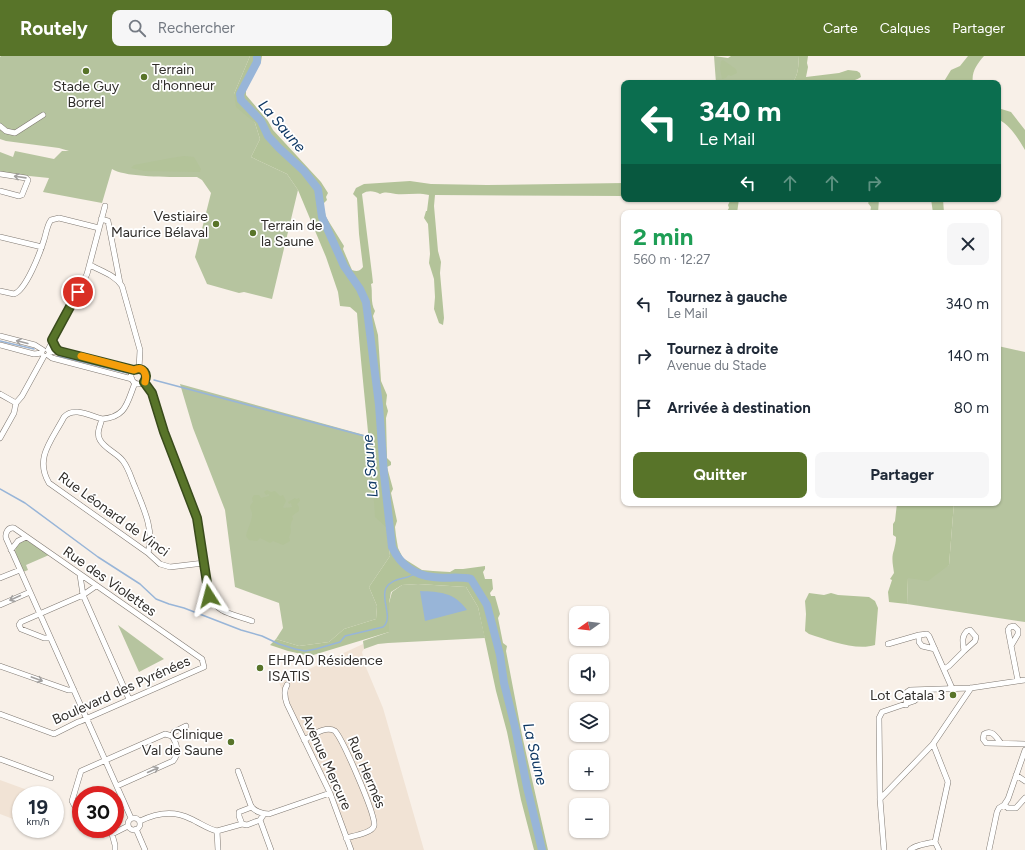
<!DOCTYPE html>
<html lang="fr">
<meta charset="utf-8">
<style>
body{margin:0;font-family:Figtree,sans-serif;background:#f6f6f7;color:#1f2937;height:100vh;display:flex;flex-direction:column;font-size:15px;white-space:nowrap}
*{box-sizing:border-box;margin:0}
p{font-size:13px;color:#747a83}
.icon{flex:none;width:22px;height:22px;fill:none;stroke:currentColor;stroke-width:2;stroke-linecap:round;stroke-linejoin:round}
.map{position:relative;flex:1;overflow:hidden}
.sheet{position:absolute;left:621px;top:154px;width:380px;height:296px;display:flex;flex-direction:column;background:#fff;border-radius:8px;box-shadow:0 1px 3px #0004}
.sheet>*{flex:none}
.top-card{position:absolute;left:621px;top:24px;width:380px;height:122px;border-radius:8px;box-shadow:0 1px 3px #0004;background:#0b6e4f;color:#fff;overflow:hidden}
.needle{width:26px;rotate:256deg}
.controls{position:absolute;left:569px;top:550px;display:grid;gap:8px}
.controls a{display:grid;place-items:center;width:40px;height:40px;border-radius:8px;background:#fff;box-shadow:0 1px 3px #0004;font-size:20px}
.speed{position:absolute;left:12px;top:730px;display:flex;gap:8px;font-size:20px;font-weight:700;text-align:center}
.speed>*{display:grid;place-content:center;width:52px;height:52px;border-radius:50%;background:#fff;box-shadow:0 1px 3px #0004;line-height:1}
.speed small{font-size:10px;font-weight:400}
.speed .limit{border:6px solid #d22;background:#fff;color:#111}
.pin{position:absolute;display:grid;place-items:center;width:34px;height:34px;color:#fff;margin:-17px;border:2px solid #fff;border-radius:50%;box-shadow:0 1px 4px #0007}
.me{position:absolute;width:44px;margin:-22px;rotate:351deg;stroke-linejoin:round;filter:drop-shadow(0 0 3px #0008)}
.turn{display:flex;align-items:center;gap:14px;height:84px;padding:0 12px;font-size:18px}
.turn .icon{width:52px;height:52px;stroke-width:2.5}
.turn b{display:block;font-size:28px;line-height:34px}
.lanes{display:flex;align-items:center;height:38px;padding:0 12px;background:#0003;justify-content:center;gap:20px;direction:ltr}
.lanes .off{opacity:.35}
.round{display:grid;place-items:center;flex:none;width:42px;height:42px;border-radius:8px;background:#f6f6f7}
.overview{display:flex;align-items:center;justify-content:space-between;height:68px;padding:0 12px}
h1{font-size:24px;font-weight:700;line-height:30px;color:#1e9e55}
.cta{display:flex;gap:8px;margin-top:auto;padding:8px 12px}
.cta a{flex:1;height:46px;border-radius:8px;background:#587429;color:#fff;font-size:16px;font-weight:700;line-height:46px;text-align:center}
.cta a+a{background:#f6f6f7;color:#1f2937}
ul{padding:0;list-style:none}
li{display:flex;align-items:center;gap:12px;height:52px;padding:0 12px}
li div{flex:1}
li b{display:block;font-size:15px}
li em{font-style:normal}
header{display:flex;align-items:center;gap:24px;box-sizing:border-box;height:56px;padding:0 20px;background:#587429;color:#fff}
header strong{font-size:19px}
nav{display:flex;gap:22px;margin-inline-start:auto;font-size:14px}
.search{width:280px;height:36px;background:#f6f6f7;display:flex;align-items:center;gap:10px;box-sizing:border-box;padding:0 14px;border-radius:8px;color:#747a83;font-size:15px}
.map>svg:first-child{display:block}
</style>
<header>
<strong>Routely</strong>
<div class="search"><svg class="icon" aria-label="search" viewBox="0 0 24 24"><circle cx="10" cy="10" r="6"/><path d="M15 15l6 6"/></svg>Rechercher</div>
<nav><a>Carte</a><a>Calques</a><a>Partager</a></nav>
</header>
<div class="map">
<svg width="1025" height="794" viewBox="0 0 1025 794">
<rect width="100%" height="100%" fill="#f8f0e8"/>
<path fill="#f1e3d5" d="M363,588L364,593L362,596L365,609L383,652L424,794H353L331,734L279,627Z
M0,724L41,739H21V766L0,758Z"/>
<path fill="#b6c49f" d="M1,0H250L234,38L255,67L260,83L251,101L287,118L298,134L272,243L244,236L239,237L207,228L195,201L211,137L202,124L197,121C179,121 125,122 112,113L102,147L43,136L49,122L10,118L0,116V96L13,101L15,95L54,103L62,95H69L59,92L6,85L0,83V1Z
M714,0L728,2L731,0H799C798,10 799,19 792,27H757V24L743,25V27H737L733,25L716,27Z
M871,143H879L878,157H870L871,151L868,147Z
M998,290L1025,296V566L907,548L908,521L949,509L954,447H998Z
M180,328L368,380L372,413L387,472L390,500L369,531L377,550L376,563L344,573L329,586L299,590L276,583L283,572L279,547L235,531L225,454L193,372Z
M23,485H28L49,499L26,509L28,514L23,516L15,496L16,489Z
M418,528L466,531L478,551L485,582L388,587L378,588L364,593L363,585L389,576V547L392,536L402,529Z
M118,569L164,603L139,616Z"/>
<path fill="#b3c399" d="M250,0H262L261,6L246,32V39L268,65L273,74L321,126L328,137L326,141L327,144L323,148L326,161L344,190L343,193L352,214C357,216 360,215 363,211L359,178L357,142L353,138L356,132L364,128L410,125L431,128L487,129L624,127V140L435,139L434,150L438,195L441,206L440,217L444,262L443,269L439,267L434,253L435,241L434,223L429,207L430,198L428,168L424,162L426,155H427L429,139C418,136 407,139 396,138C389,137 386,135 380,138C374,135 368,134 362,138L372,218L373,227L371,228C373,237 370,246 375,255L373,260L378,279L381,325L387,339L386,348L388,355L386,362L387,402L391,406V409L387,411L393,433L391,437L397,465L395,471L396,480L398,492L403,502L422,514L433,515L450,516L455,513H463L485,510V513L483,516L485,523H492L493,533L490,537L491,540H495L500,558L498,562L503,587L507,590L506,595L522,679L548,794H534L521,744L507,676L496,635L478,551L466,531L418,528L402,529L391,536L389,547V576L310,600L288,595L270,589L276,583L299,590L329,586L344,573L376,563L377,550L369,531L390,500L387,472L375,461C371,393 362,325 357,257L350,251L340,250L338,236L326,201L298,134L287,118L251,101L260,83L255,67L236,51L234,38Z
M799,0H808L807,7L808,11L806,21L839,17L848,14L857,15L860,17L861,21C846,31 811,27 792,27C799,19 798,10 799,0Z
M968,0H984C977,8 971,16 973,27H963L962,24L958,27H943L951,14L960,10Z
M723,4L736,13L737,17L731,20L728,19L726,22L722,23L720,12L721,5Z
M998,52L1011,56L1025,74V94C1017,81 1011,70 998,63Z
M184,100L194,101L201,113L200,116L144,115L131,112L134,109L171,102Z
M731,143H739L737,157H728L727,155L729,152L728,149Z
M931,143H943L944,157H933Z
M267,434L271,436L275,435L280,440L283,439L286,445L283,451L284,452L292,451L291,447L289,448L288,446L295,442L296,443L299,442L300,445L297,448L299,451V455L292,460L293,463C288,471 293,475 289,481L290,485L283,489L273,485L270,487L260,482L257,485L249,484L246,480C247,474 253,463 252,457C251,454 250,452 250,450L253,446L252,442L254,439H259L261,442L269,440V438L266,439L264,436Z
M897,447H954L949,509L928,525L908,522L907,548L889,546L888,536L892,524L890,523L894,517C893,509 891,502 894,494C895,489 896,486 896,481L893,479V468L895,465Z
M809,537L824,539L831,537L838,539L869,541L875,545L878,552L875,589C856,595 828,584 809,578L805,575L806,558L805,545Z"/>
<path fill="#98b5d8" d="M420,535C440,536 454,536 467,554L425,565Z"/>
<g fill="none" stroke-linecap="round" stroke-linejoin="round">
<path stroke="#98b5d8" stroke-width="1.5" d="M0,285L34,293
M58,300L127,317
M154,324L372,382
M378,383L381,384
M0,433L25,447L98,501L140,528L156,543L169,548L184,552L241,574L262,580L279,588L295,593L305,595L316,593L340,586L345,580L383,571C394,562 380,543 386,532C392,521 407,524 416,517"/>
<path stroke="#98b5d8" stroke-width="8" d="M257,0V6L240,38L241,44L261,65L268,80L279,92L304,115L318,133L322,161L344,210L360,233L366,246L379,349L384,418L392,491C400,508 414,519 433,521C446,523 459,520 471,523L487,549L492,568L500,599L504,627L515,671L527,731L542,794"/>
<g stroke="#7f7871" stroke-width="6">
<path id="minor" d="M0,70L6,75L15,77L43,59
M0,118L26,122L28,124L22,139L19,140L0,135
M101,163L108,165L120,227
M0,181L42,191
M90,209C101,215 115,219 122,230L140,294L139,313
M0,235L14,238C26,234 40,197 44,184C46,178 47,169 51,164L59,162L99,172
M0,280L35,289L43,294
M0,289L34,298L42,297
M48,294L87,218L105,150
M49,296L59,295L134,314
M48,299L52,302L132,323
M131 320a8 8 0 1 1 16 0a8 8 0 1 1-16 0Z
M144,326L152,337L167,384L197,462L209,540C218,558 234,558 252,565
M135,327C127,346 127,361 102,363C100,370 96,377 100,384C105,393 117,397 123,405C129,413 131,422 135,431C143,451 155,475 148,497
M0,338L16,347
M102,363C90,360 74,350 64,361C52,384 34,402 49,427L148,497L160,508L170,511L204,507
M0,382L14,357L16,347L22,340L44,300
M11,494L18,485L26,481
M80,519L83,539L129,643
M0,522L20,514
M0,549L30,536
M970,574L976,581L975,585L964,595C963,587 961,581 967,575Z
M919,579V586L922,590L935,593
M50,582H44L21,573L19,569L21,566L83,539L96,530
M888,588L919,579L927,578L929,580L952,632
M1011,590L1018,578V574L1014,570L1010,571L1008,574L1018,625
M0,610L68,634H74
M944,613L949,610L964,595
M287,629C283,635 285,642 287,648L330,737L351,794
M906,649L907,636L910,634L971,632L1025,624
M0,658L54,678L78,666C82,665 86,663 90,661L204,611L202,603L14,472C8,471 5,477 6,482C34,544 61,606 89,668L131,762
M172,680L174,676L186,670
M304,684C313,679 326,669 335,675C343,684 377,761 374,770C372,777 353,780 346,782
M1001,687C996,681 992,673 984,678L983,683L986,687L1025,688
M1025,694L1008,743L1004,749L1008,752H1016L1025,742
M0,703L51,722
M238,715L251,750C254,755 262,758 269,758L330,737
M1016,719L1025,725
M117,730L173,705C180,697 177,688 172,680
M880,743L933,688L971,632
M252,751L239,756V760L242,768L247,769L260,764L264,758
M81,752L74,749L72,745L81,715L165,678L172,680
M128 768a6 6 0 1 1 12 0a6 6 0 1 1-12 0Z
M260,764L271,794
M140,765C156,757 174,754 191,763C200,767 208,773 217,775L242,768
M110,773L112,778L128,770
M136,773L145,794
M217,775L218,794
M112,778L115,789V794
M935,786L939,794
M884,794L880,743L879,662L882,656L914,645L929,634
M910,794C914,790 928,787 935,786L948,726L933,688
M989,794L997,756L999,752L1004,749"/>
</g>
<use href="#minor" stroke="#fff" stroke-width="5"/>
</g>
<defs><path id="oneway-shaft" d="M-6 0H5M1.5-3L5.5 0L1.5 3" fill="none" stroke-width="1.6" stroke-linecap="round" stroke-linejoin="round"/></defs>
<g stroke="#a2a09f">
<use href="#oneway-shaft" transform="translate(20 121) rotate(-172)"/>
<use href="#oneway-shaft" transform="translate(22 286) rotate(-166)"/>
<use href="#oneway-shaft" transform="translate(15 542) rotate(156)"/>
<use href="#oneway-shaft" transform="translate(37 623) rotate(20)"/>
<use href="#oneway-shaft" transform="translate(153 714) rotate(-24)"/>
</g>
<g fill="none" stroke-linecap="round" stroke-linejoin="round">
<g stroke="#394b1b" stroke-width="10">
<path id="route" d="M78,236L52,284L56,292L59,295L134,314C143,310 149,318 144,326L152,337L164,376L197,462L209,540"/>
</g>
<use href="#route" stroke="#587429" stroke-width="7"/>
<path stroke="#f59e0b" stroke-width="7" d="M81,300L134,314C144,309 147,319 145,326"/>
</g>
<g fill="#587429" stroke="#fff" stroke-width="1.5">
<circle cx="86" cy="15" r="4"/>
<circle cx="144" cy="21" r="4"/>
<circle cx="216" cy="168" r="4"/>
<circle cx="253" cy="177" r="4"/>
<circle cx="260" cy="612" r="4"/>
<circle cx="953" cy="639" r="4"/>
<circle cx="231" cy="686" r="4"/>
</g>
<g text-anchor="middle" stroke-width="3.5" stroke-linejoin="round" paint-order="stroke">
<g font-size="14" fill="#302d2a" stroke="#fff" text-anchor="start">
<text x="152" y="18">Terrain<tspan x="152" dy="16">d'honneur</tspan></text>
<text x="86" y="35" text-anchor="middle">Stade Guy<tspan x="86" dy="16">Borrel</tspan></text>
<text x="208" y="165" text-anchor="end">Vestiaire<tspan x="208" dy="16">Maurice Bélaval</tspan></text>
<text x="261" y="174">Terrain de<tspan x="261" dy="16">la Saune</tspan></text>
<text x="268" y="609">EHPAD Résidence<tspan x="268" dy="16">ISATIS</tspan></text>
<text x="945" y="644" text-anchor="end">Lot Catala 3</text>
<text x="223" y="683" text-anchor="end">Clinique<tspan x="223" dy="16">Val de Saune</tspan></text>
</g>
<g font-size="14" fill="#302d2a" stroke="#fff">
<text transform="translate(114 458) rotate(36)" y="5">Rue Léonard de Vinci</text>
<text transform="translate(110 525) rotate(35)" y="5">Rue des Violettes</text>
<text transform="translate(121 634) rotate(-24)" y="5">Boulevard des Pyrénées</text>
<text transform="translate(327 706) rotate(66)" y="5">Avenue Mercure</text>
<text transform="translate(367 716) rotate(67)" y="5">Rue Hermés</text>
</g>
<g font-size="15" font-style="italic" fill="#0e3763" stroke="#fff">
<text transform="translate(282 70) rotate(49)" y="5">La Saune</text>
<text transform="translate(370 410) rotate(-95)" y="5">La Saune</text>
<text transform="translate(535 698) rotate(77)" y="5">La Saune</text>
</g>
</g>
</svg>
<div class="controls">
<a><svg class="needle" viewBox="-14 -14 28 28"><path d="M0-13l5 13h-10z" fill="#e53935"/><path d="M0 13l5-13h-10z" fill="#747a83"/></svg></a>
<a><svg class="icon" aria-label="sound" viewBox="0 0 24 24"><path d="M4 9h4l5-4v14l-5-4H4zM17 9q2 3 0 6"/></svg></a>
<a><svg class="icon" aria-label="layers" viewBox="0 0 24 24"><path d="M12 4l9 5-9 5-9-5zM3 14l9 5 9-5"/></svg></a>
<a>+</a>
<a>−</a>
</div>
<div class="speed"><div>19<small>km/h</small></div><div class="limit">30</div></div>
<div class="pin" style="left:78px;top:236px;background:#d93025"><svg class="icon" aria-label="arrive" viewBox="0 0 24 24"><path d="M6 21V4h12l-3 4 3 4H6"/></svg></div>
<svg class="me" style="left:209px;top:540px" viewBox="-20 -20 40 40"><path d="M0-17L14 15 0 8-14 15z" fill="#587429" stroke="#fff" stroke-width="4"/></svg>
<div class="top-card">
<div class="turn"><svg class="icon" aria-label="left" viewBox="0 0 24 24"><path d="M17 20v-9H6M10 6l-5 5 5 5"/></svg><div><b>340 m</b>Le Mail</div></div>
<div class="lanes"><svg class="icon" aria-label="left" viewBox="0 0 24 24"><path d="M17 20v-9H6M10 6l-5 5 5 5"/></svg><svg class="icon off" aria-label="ahead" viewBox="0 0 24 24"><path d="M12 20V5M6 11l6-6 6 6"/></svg><svg class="icon off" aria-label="ahead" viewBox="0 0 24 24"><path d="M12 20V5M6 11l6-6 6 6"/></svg><svg class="icon off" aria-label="right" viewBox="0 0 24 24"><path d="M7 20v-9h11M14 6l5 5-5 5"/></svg></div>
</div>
<section class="sheet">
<div class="overview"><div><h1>2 min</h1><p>560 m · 12:27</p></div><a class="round"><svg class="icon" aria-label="close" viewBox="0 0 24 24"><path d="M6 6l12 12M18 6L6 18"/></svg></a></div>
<ul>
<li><svg class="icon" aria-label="left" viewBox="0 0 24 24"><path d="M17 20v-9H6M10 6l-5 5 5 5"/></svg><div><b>Tournez à gauche</b><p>Le Mail</p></div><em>340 m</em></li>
<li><svg class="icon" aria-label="right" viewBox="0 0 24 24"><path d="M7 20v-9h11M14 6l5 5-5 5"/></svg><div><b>Tournez à droite</b><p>Avenue du Stade</p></div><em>140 m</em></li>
<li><svg class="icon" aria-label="arrive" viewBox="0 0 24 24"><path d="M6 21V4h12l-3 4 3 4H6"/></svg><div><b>Arrivée à destination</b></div><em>80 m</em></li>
</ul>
<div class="cta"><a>Quitter</a><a>Partager</a></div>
</section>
</div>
